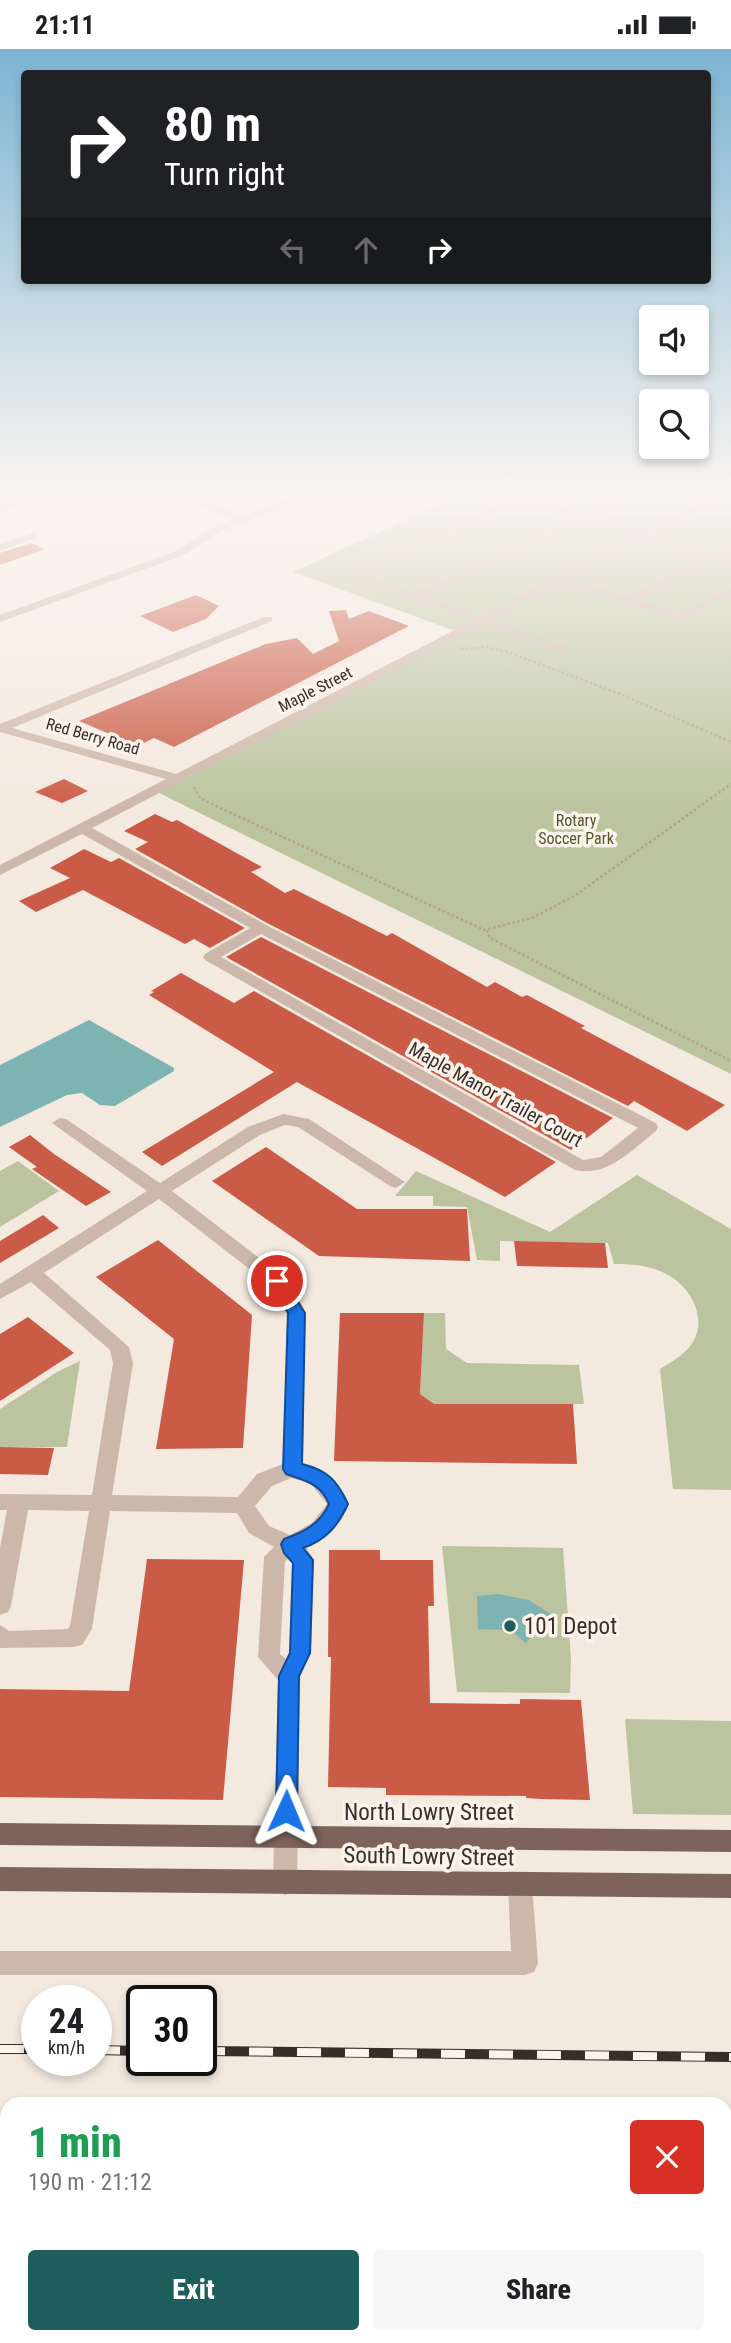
<!DOCTYPE html>
<meta charset="utf-8">
<style>
body{margin:0;font-family:"Roboto Condensed",sans-serif;background:#f6f6f6;color:#202124;height:100vh;display:flex;flex-direction:column;font-size:26px;white-space:nowrap}
*{box-sizing:border-box;margin:0}
p{font-size:23px;color:#757577}
.icon{flex:none;width:38px;height:38px;fill:none;stroke:currentColor;stroke-width:2;stroke-linecap:round;stroke-linejoin:round}
.map{position:relative;flex:1;overflow:hidden}
.side{position:absolute;left:0px;top:2048px;width:732px;height:247px;display:flex;flex-direction:column;background:#fff;border-radius:21px 21px 0 0;box-shadow:0 4px 10px #0003}
.side>*{flex:none}
.top-card{position:absolute;left:21px;top:21px;width:690px;height:214px;border-radius:7px;box-shadow:0 4px 10px #0003;background:#202124;color:#fff;overflow:hidden}
.tools{position:absolute;left:639px;top:256px;display:grid;gap:14px}
.tools a{display:grid;place-items:center;width:70px;height:70px;border-radius:7px;background:#fff;box-shadow:0 4px 10px #0003;font-size:35px}
.speed{position:absolute;left:21px;top:1936px;display:flex;gap:14px;font-size:35px;font-weight:700;text-align:center}
.speed>*{display:grid;place-content:center;width:91px;height:91px;border-radius:50%;background:#fff;box-shadow:0 4px 10px #0003;line-height:1}
.speed small{font-size:18px;font-weight:400}
.speed .limit{border:4px solid #111;border-radius:10px;background:#fff;color:#111}
.pin{position:absolute;display:grid;place-items:center;width:60px;height:60px;color:#fff;margin:-30px;border:4px solid #fff;border-radius:50%;box-shadow:0 2px 7px #0007}
.me{position:absolute;width:77px;margin:-38px;rotate:1deg;stroke-linejoin:round;filter:drop-shadow(0 0 5px #0008)}
.turn{display:flex;align-items:center;gap:24px;height:147px;padding:0 28px;font-size:32px}
.turn .icon{width:91px;height:91px;stroke-width:2.5}
.turn b{display:block;font-size:49px;line-height:60px}
.lanes{display:flex;align-items:center;height:66px;padding:0 28px;background:#0003;justify-content:center;gap:35px;direction:ltr}
.lanes .off{opacity:.35}
.round{display:grid;place-items:center;flex:none;width:74px;height:74px;border-radius:7px;background:#f6f6f6}
.head{display:flex;align-items:center;justify-content:space-between;height:119px;padding:0 28px}
h1{font-size:42px;font-weight:800;line-height:52px;color:#1e9e55}
.cta{display:flex;gap:14px;margin-top:auto;padding:14px 28px}
.cta a{flex:1;height:80px;border-radius:7px;background:#1d5e5d;color:#fff;font-size:28px;font-weight:800;line-height:80px;text-align:center}
.cta a+a{background:#f6f6f6;color:#202124}
.status{display:flex;justify-content:space-between;align-items:center;height:49px;padding:0 35px;background:#fff;direction:ltr}
.status svg{height:19px;fill:currentColor}
.map>svg:first-child{display:block}
</style>
<div class="status"><b>21:11</b><svg viewBox="0 0 49 12"><path d="M0 12V9h3v3zM5 12V6h3v6zM10 12V3h3v9zM15 12V0h3v12zM26 1h20v11H26zM47 4h2v5h-2z"/></svg></div>
<div class="map">
<svg width="731" height="2294" viewBox="0 0 731 2294">
<rect width="100%" height="100%" fill="#f4e9df"/>
<path fill="#bbc49e" d="M463,445H731V1025L157,743L461,584L293,523Z
M18,1112L59,1142L0,1178V1122Z
M416,1122L550,1183L637,1126L731,1180V1441L673,1440L660,1320C673,1312 687,1304 694,1291C707,1267 689,1237 668,1226C651,1216 632,1215 614,1215L608,1194L500,1192V1212L477,1211L467,1158L433,1157V1147H395Z
M424,1264H445L446,1300L467,1314L579,1316L584,1355H434L420,1345Z
M80,1312L67,1398H0V1360L57,1323Z
M442,1497L563,1499L571,1610L570,1644L457,1643Z
M625,1670L731,1672V1766L633,1765Z"/>
<path fill="#7db3b0" d="M89,971L174,1019V1022L115,1057L100,1056L82,1044L67,1046L0,1078V1016Z
M498,1545L529,1551L555,1568L525,1594L513,1583L510,1585L505,1581L478,1580L477,1547Z"/>
<path fill="#ca5c47" d="M31,494L45,500L0,516V504Z
M196,546L219,557L206,570L173,583L140,567Z
M346,561L349,570L369,562L409,577L174,698L154,689L138,697L79,672L266,595L297,589L313,605L339,592L329,562Z
M64,730L88,742L62,754L35,743Z
M155,765L172,773L177,771L262,818L251,823L285,844L294,840L387,887L392,884L487,938L495,933L522,948L527,946L585,977L581,979L725,1056L687,1082L634,1052L628,1057L267,874L135,800L148,793L124,782Z
M84,800L111,813L119,809L245,879L210,899L194,890L185,895L83,841L36,863L19,852L70,829L50,819Z
M261,888L613,1069L571,1101L226,908Z
M181,924L234,954L254,942L556,1113L505,1148L297,1033L162,1117L142,1103L274,1023L149,946L154,943L151,942Z
M30,1086L54,1105L111,1143L86,1157L32,1120L37,1118L9,1098Z
M266,1098L357,1160H467L470,1212L319,1207L212,1132Z
M43,1166L59,1179L0,1214V1192Z
M158,1191L252,1266L243,1399L156,1400L174,1290L96,1228Z
M514,1192L605,1194L608,1219L517,1217Z
M340,1264H424L420,1345L434,1355H573L577,1415L334,1412Z
M28,1268L74,1304L0,1352V1285Z
M0,1398L54,1399L48,1426L0,1425Z
M329,1501H380V1511H433L434,1557H428L430,1654L520,1655V1650L581,1651L590,1751L541,1750L526,1749V1747L386,1746V1739L328,1738L331,1608H328Z
M147,1510L244,1511L223,1751L0,1748V1640L129,1642Z"/>
<g fill="none" stroke-linecap="round" stroke-linejoin="round">
<path stroke="#b9a194" stroke-width="2.5" stroke-dasharray="2.5 2.5" stroke-linecap="butt" d="M461,600L487,598L510,604L620,645L731,693
M194,738L200,749L218,758L484,881L532,869L576,846L731,735
M487,881L490,889L731,1012"/>
<path fill="#cdb7aa" fill-rule="evenodd" d="M32,445H46L0,463V457Z
M170,445H184L243,467L298,445H312L218,484L184,506L0,573V566L176,502L210,480L234,470Z
M620,445H633L591,467L643,483L715,446H723V450L653,486L708,503L731,493V500L718,506L731,511V517L710,511L636,551L679,565L731,538V545L680,572L561,535L491,571L568,599V603H560L482,576L92,779L266,876L656,1074L658,1078L656,1082C633,1100 607,1129 575,1121L205,911L203,908L205,905L250,879L82,785L0,826V816L166,730L0,683V675L264,568H272V572L12,679L176,725L472,572L356,529L355,527L360,519L519,446L581,464ZM520,452L572,468L415,544L366,526ZM582,471L635,487L481,567L426,548ZM645,490L700,508L626,548L569,530ZM261,885L638,1079L601,1108L583,1111L221,908Z
M33,484L37,485V489L0,502V495Z
M283,1065L309,1070L405,1133L396,1139L390,1137L298,1078L285,1076L260,1086L172,1142L284,1228L305,1264L303,1415C326,1421 338,1435 348,1455L332,1481L306,1498L314,1511L311,1604L300,1627L297,1834L294,1842L285,1846L276,1842L273,1834L278,1631L258,1608L264,1508L274,1498L249,1484L237,1464L110,1462L92,1580L82,1596L74,1598L0,1599V1576L9,1582L68,1580L70,1577L89,1462L28,1461L11,1557L8,1563L0,1566V1499L7,1461H0V1445L92,1446L113,1314L110,1301L31,1233L0,1250V1235L147,1142L52,1074L60,1069L66,1070L160,1134L248,1078ZM159,1150L270,1236L287,1264L283,1415L257,1425L238,1448L112,1446L133,1314L129,1298L44,1224ZM291,1429L310,1434L327,1455L312,1474L290,1486L269,1477L255,1457L272,1437ZM290,1509L292,1513L289,1604L286,1610L280,1605L285,1512Z
M520,1824L529,1828L532,1836L538,1914L534,1923L525,1926H0V1902H511L508,1836L511,1828Z
M0,2250H7V2280H0Z
M16,2287H46L45,2294H15Z
M162,2287H199L202,2294H165Z
M603,2287H635L632,2294H600Z"/>
<path fill="#7d635b" fill-rule="evenodd" d="M0,1774L731,1781V1803L0,1796Z
M0,1818L731,1825V1849L0,1842Z"/>
<g stroke="#3a2e2a" stroke-width="10">
<path id="rail" d="M0,2000H37
M96,2001L142,2002
M201,2002L731,2008"/>
</g>
<use href="#rail" stroke="#fbf3ec" stroke-width="8" stroke-dasharray="24" stroke-linecap="butt"/>
</g>
<linearGradient id="sky" x2="0" y2="1"><stop stop-color="#7db4d2"/><stop offset="0.58" stop-color="#faf5f1"/><stop offset="1" stop-color="#faf5f1" stop-opacity="0"/></linearGradient>
<rect width="731" height="766" fill="url(#sky)"/>
<path fill="#1a73e8" stroke="#114b97" stroke-width="2" d="M277,1226L283,1228L305,1264L302,1415C327,1421 337,1431 348,1455C338,1477 326,1491 303,1499L313,1511L310,1604L299,1627L297,1762L294,1769L286,1772L279,1769L276,1762L279,1627L290,1604L293,1514L284,1504L281,1495L284,1490C304,1483 320,1475 329,1455C320,1434 306,1432 286,1425L283,1420L288,1264L269,1232Z"/>
<circle fill="#1d5e5d" stroke="#fbf3ec" stroke-width="2.5" cx="510" cy="1577" r="7"/>
<g text-anchor="middle" stroke-width="7" stroke-linejoin="round" paint-order="stroke">
<g font-size="16" fill="#3a2e2a" stroke="#fbf3ec">
<text transform="translate(315 640) rotate(-27)" y="6">Maple Street</text>
<text transform="translate(93 687) rotate(16)" y="6">Red Berry Road</text>
</g>
<g font-size="16" fill="#4d5a2d" stroke="#fbf3ec">
<text x="576" y="777">Rotary<tspan x="576" dy="18">Soccer Park</tspan></text>
</g>
<g font-size="19" fill="#3a2e2a" stroke="#fbf3ec">
<text transform="translate(496 1045) rotate(29)" y="7">Maple Manor Trailer Court</text>
</g>
<g font-size="23" fill="#3a2e2a" stroke="#fbf3ec" text-anchor="start">
<text x="524" y="1585">101 Depot</text>
</g>
<g font-size="23" fill="#3a2e2a" stroke="#fbf3ec">
<text x="429" y="1771">North Lowry Street</text>
<text transform="translate(429 1807) rotate(1)" y="8">South Lowry Street</text>
</g>
</g>
</svg>
<div class="tools">
<a><svg class="icon" aria-label="sound" viewBox="0 0 24 24"><path d="M4 9h4l5-4v14l-5-4H4zM17 9q2 3 0 6"/></svg></a>
<a><svg class="icon" aria-label="search" viewBox="0 0 24 24"><circle cx="10" cy="10" r="6"/><path d="M15 15l6 6"/></svg></a>
</div>
<div class="speed"><div>24<small>km/h</small></div><div class="limit">30</div></div>
<div class="pin" style="left:277px;top:1232px;background:#d93025"><svg class="icon" aria-label="arrive" viewBox="0 0 24 24"><path d="M6 21V4h12l-3 4 3 4H6"/></svg></div>
<svg class="me" style="left:286px;top:1762px" viewBox="-20 -20 40 40"><path d="M0-17L14 15 0 8-14 15z" fill="#1a73e8" stroke="#fff" stroke-width="4"/></svg>
<div class="top-card">
<div class="turn"><svg class="icon" aria-label="right" viewBox="0 0 24 24"><path d="M7 20v-9h11M14 6l5 5-5 5"/></svg><div><b>80 m</b>Turn right</div></div>
<div class="lanes"><svg class="icon off" aria-label="left" viewBox="0 0 24 24"><path d="M17 20v-9H6M10 6l-5 5 5 5"/></svg><svg class="icon off" aria-label="ahead" viewBox="0 0 24 24"><path d="M12 20V5M6 11l6-6 6 6"/></svg><svg class="icon" aria-label="right" viewBox="0 0 24 24"><path d="M7 20v-9h11M14 6l5 5-5 5"/></svg></div>
</div>
<section class="side">
<div class="head"><div><h1>1 min</h1><p>190 m · 21:12</p></div><a class="round" style="background:#d93025;color:#fff"><svg class="icon" aria-label="close" viewBox="0 0 24 24"><path d="M6 6l12 12M18 6L6 18"/></svg></a></div>
<div class="cta"><a>Exit</a><a>Share</a></div>
</section>
</div>
